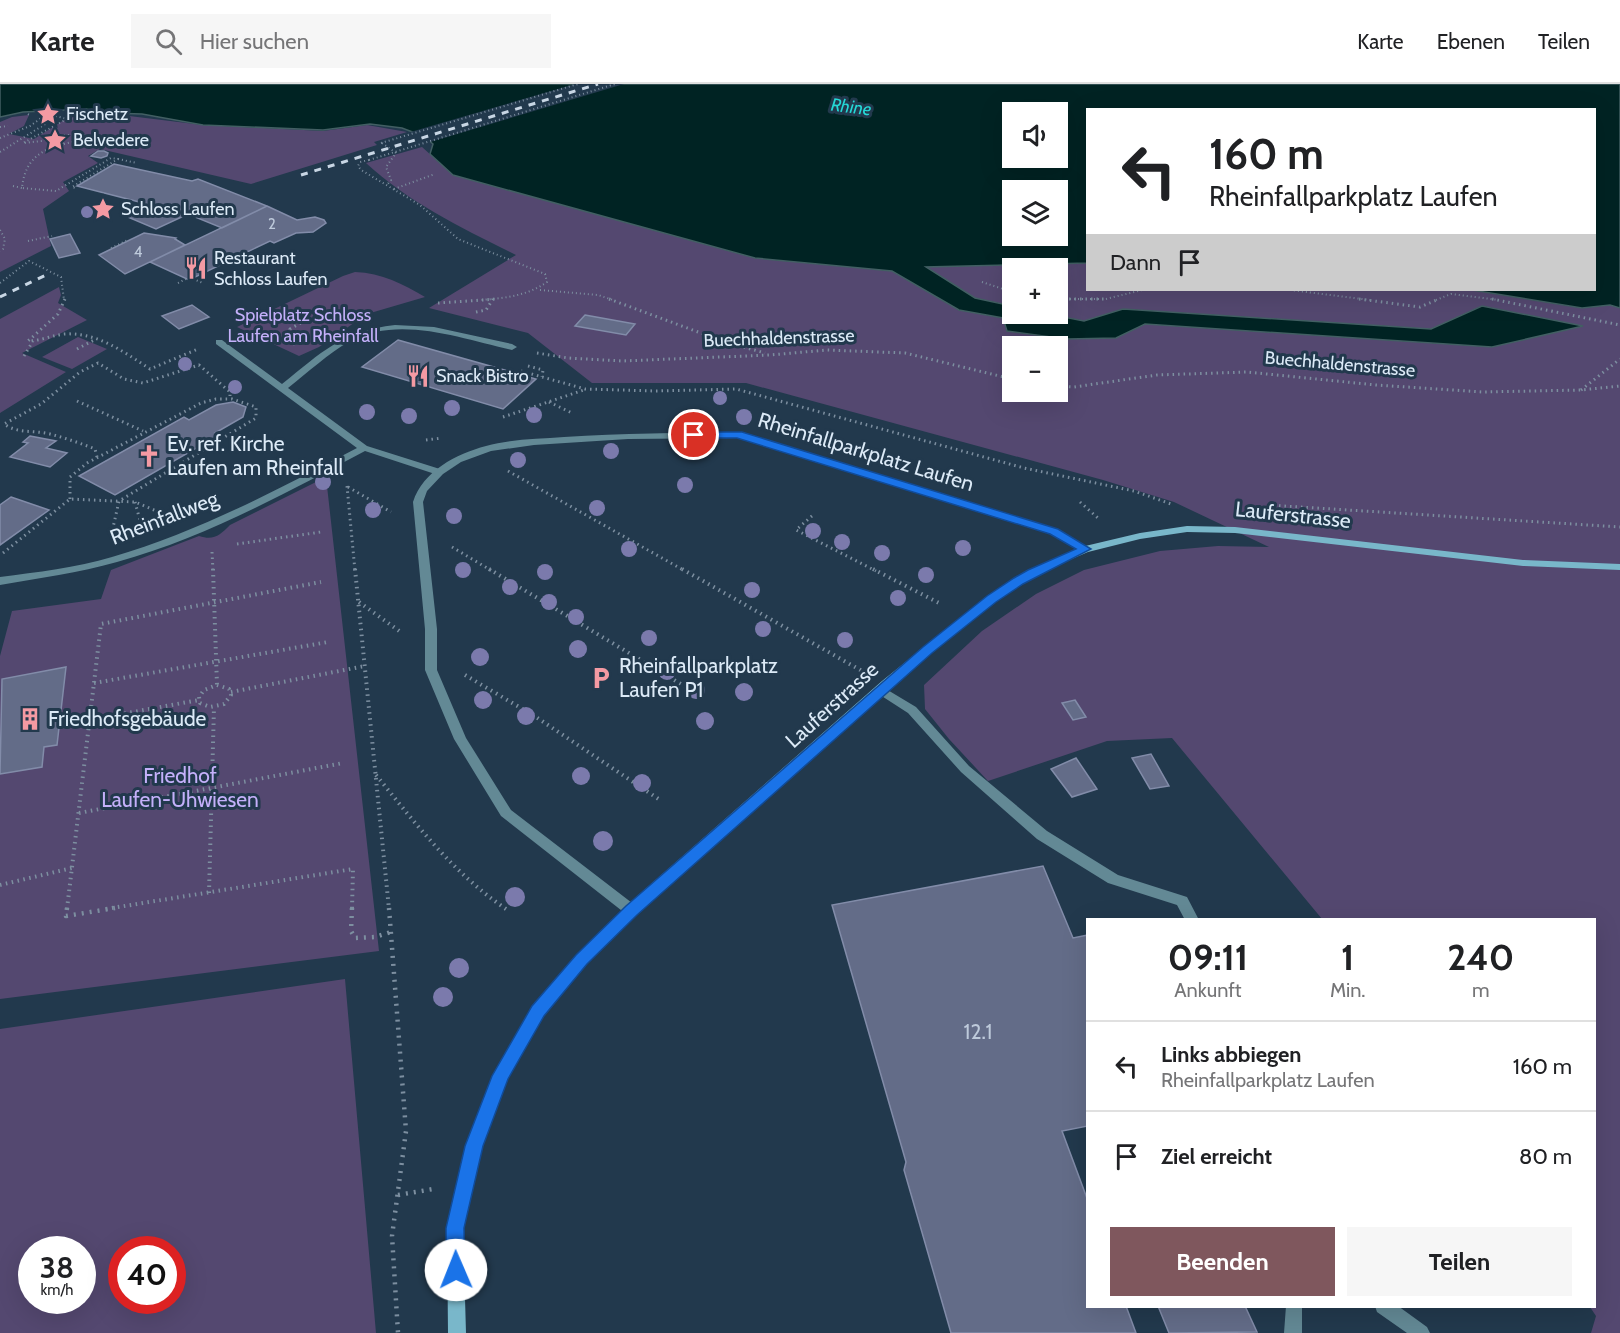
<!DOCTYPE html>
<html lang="de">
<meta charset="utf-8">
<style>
body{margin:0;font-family:Cabin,sans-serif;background:#f6f6f6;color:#202124;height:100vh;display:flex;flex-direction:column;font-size:22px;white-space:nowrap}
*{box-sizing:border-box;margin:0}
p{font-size:20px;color:#757577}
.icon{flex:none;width:33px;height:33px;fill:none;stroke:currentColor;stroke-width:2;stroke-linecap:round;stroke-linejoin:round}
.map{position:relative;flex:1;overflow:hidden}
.sheet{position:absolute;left:1086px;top:834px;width:510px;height:390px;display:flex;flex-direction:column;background:#fff;border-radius:0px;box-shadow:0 6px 24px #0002}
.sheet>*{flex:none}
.guide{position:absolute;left:1086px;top:24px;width:510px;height:183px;border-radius:0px;box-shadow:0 6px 24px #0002;background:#fff;color:#202124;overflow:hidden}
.controls{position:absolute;left:1002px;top:18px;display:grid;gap:12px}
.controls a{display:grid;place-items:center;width:66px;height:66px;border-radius:0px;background:#fff;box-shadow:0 6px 24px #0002;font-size:30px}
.speed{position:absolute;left:18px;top:1152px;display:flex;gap:12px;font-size:30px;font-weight:700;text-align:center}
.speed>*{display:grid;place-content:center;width:78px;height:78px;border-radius:50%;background:#fff;box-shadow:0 6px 24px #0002;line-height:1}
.speed small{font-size:15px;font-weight:400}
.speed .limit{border:9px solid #d22;background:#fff;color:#111}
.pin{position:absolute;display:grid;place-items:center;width:51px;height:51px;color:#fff;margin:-26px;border:3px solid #fff;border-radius:50%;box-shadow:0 2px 6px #0007}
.me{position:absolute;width:66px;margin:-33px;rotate:359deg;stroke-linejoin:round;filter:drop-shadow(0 0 4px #0008)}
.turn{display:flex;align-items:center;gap:21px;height:126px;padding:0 24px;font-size:27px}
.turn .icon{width:78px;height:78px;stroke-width:2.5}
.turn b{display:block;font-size:42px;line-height:51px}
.then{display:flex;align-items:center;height:57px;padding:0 24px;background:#0003;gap:12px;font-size:22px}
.eta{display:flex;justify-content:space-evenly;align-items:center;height:102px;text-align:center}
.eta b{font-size:36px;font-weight:700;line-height:42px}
.button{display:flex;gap:12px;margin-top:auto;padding:12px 24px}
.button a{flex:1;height:69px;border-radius:0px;background:#7f575d;color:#fff;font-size:24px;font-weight:700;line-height:69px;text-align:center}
.button a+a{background:#f6f6f6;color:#202124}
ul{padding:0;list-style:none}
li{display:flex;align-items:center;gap:18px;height:90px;padding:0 24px;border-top:2px solid #e0e0e0}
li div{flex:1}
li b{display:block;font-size:22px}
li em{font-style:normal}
header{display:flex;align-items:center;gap:36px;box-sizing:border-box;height:84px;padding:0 30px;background:#fff;border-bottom:2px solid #e0e0e0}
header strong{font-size:28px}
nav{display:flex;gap:33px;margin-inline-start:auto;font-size:21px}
.search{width:420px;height:54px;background:#f6f6f6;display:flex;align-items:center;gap:15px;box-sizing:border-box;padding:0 21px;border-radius:0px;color:#757577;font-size:22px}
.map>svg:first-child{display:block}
</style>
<header>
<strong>Karte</strong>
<div class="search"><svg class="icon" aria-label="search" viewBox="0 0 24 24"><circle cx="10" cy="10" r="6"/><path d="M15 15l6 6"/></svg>Hier suchen</div>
<nav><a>Karte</a><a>Ebenen</a><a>Teilen</a></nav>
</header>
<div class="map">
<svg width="1620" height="1249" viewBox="0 0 1620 1249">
<rect width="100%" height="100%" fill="#22394d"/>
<path fill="#544870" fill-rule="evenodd" d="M80,26L203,41L323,47L367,41L407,48L374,58L377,61L251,100L100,65L88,72L98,79L63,98L69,107L43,125L51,162L0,188V38L12,33L29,31L24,42L9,50L34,55Z
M422,63L453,91L755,174L892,187L959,226L1003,234L1007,247L1066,255L1116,254L1145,240L1492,263L1581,242L1482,222L1431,245L1123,225L1084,237L1048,230H1058V184H1012V222L975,214L925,182L1087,179L1088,206H1472L1582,224L1610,221L1620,224V1249H1591L1596,1232L1590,1223L1594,1222V836L1322,835L1172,654L1107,657L988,697L949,655L925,625L924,601L982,547L1036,510L1084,486L1160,467L1218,462L1269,463L1174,418L1103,396L746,299H592L528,249L429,224L516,171C464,145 409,119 366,79ZM1012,262H1058V308H1012Z
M355,188C382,189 403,200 425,213L367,230L319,263L299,272L237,243L343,192Z
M59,203L61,211L58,219L87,236L22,269L66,288L0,329V235Z
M78,253L107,265L72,285L42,273Z
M326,393L379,867L0,915V572L12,527L101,515L111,486L199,452C214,457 220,451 230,441Z
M345,895L376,1249H0V945ZM32,1166H82V1216H32ZM122,1166H172V1216H122Z"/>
<path fill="#002323" stroke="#425f63" stroke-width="1.5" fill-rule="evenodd" d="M0,0H1620V224L1610,221L1582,224L1472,206H1594V26H1088L1087,179L926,183L975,214L1012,222V230H1048L1084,237L1123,225L1431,245L1482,222L1583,242L1492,263L1145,240L1116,254L1066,255L1007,247L1003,234L959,226L892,187L755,174L453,91L430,70L433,60L423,52L402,44L370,40L323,46L203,41L142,30L110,29L86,25L23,28L0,33ZM1012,28H1058V74H1012ZM1012,106H1058V152H1012Z"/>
<path fill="#22394d" d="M575,0H624L427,59L407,49Z"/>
<path fill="#636c88" stroke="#828ca9" stroke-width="1.5" d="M98,67H104L108,69L107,72L101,74L91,72Z
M114,80L192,97L198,95L267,122L222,144L188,130L156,145L123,131L147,120L77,102Z
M267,122L297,136L315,133L324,136L326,139L313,148L296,149L274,159L270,157L189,196L150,178Z
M144,149L176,154L175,155L185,161L125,190L99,171Z
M70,150L80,169L59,174L50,155Z
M192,221L209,233L179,245L162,232Z
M585,231L635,240L626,251L575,242Z
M398,256L536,295L503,325L362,283Z
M233,318L246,323L243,333L215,349L219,351L115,411L79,392L184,333L189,336L216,321Z
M30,352L56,357L46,364L67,369L50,383L10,373L28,359L23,358Z
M11,413L49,426L0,461V421Z
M66,583L57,661L44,663L42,683L0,690L2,595Z
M1075,616L1086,633L1073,636L1062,619Z
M1151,670L1169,702L1150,705L1132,674Z
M1076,674L1097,705L1072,713L1051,685Z
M1043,782L1073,854L1088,851V1042L1062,1047L1088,1117V1222H1126L1136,1249H951L904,1086L906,1078L832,821Z
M1158,1222H1245L1257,1248L1169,1249Z"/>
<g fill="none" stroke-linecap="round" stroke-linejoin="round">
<path stroke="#7d8fa0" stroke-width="2" stroke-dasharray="1 3" stroke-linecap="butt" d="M28,30L31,32
M48,30L67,35H99
M67,35L23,59L42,57L61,51H93V53C59,62 26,62 22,104L56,107L111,74L118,75L72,103L75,104
M0,43L8,42
M0,54L30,42L47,30
M55,56L65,60
M381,59L578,0
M382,59L396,69L386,83L391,96L387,101
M0,68L47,39L48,30
M118,75L137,79
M369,76L360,78L358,82L361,86L420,121L458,155L545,190L547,198C527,212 505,214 481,216
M13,102L22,104
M394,105L435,90
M0,146L5,155L3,165L0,167
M28,157L52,152
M111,164L128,156
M193,195L203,199
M982,198L1012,208
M0,199L29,177L61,193L64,216
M178,199L186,195
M540,206L598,211L613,216
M1290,206L1370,216
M1058,215H1106L1142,206
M1436,216L1451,210L1499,216"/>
<path stroke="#7d8fa0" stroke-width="3" stroke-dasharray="1.5 4" stroke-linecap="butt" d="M65,215L58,230L28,257C41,257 52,251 65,250C97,248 124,268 150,285L198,265
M609,215L725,258L765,269
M1058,215H1106
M1359,215L1420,223L1439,215
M1492,215L1620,241
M438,219L497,215
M476,228L486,226L493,215
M295,261L290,245L311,233
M77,265L96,255
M537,269L568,274L622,277L770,271L827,266L905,269L1012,295
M24,272L33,257
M528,282L543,286L542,293
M521,287L585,305L656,307L736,305L1024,384L1134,407L1171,420
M1058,302L1074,303L1157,291L1247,288L1376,301L1483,308L1581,306L1620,302
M1581,306L1620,275
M77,317L143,347
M549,318L572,329
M503,333L584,306
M426,356L442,354
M97,373L95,365C80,359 65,354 50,350C34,346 18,350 4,340L41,320L80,288L98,279L124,295L143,299L199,281L230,308V312
M508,387L685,487
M347,402L355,487
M348,403L391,428
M70,415V393L87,379L201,319L216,315H232L256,323V334L119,417L112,448
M135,418L141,440
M1080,418L1099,435
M1268,421L1620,443
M812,432L796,446L876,487
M237,460L321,448
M452,463L492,487
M212,468L213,487
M3,469L70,415L135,418L166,431"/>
<path stroke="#7d8fa0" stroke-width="4" stroke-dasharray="1.5 4.5" stroke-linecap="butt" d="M213,485L217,601
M355,485L389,825
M489,485L704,614
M682,485L862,587
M873,485L941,520
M359,518L402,549
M465,591L536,633L660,716
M94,599L328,558
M217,601L229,605L231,611L224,620L210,623L200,619L199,613L204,606Z
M231,608L365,582
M89,636L199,616
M376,691C416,740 453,789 506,825
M79,729L343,679
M0,801L72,784
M209,809L214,623
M67,825L101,540L321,498
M106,825L353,785L352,825"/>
<path stroke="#7d8fa0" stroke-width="4.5" stroke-dasharray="2 6" stroke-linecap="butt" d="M67,824L66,832L115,824
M352,824L351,847L355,854L375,853L391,848
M389,824L406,1047L392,1152L398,1249
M398,1111L433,1105"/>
<path fill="#638995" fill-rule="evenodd" d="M738,348L1058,445L1090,465L1085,468L1081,467L1050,449L737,354L628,355L534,361L491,367L461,378L443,390L427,407L423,418L437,545V586L466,654L511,726L636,822L638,826L636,830L631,831L626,830L501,732L454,655L425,586V545L413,418C423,387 456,370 486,362C510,355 538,355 564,353C622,349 680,349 738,348Z
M881,602L916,623L969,682L1047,747L1118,791L1187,813L1199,836H1185L1177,821L1108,799L1037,755L961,688L908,629L877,609L875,606Z
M1286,1222H1302V1249H1284Z
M1375,1222H1398L1427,1243L1430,1249H1407L1377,1228Z"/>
<path fill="#638995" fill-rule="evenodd" d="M395,241L434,243L512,260L517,263L512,266C462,255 400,231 350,257C328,270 308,288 288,304L367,362L443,386V390H435L365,367C286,409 204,454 117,478C79,489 39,494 0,501V493C37,488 76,484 112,473C198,448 279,405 357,364L216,260V256H222L282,300C322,268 342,247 395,241Z"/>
<path fill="#79b7ca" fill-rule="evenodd" d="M1187,442L1235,443L1523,476L1620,480V486L1523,482L1235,449L1187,448L1140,455L1088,468L1037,490L995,518L890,603L636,830L587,879L543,931L508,994L482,1062L463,1144L466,1249H448L447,1144L466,1062L496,987L533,923L577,871L626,822L882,597L987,512L1029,486L1081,463L1140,449Z"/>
<path stroke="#c8d6e4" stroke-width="3" stroke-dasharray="7 7" stroke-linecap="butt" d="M301,91L598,0
M0,213L46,191"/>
<path stroke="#7d8fa0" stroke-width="2" stroke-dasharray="1 3" stroke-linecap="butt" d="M369,76L615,0"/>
</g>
<g fill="#7b7aac">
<circle cx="87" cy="128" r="6"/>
<circle cx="185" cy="280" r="7"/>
<circle cx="235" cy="303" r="7"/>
<circle cx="720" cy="314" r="7"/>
<circle cx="452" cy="324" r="8"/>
<circle cx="367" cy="328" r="8"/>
<circle cx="534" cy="331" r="8"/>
<circle cx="409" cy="332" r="8"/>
<circle cx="744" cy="333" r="8"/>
<circle cx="611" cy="367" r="8"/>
<circle cx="518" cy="376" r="8"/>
<circle cx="323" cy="398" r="8"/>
<circle cx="685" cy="401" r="8"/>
<circle cx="597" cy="424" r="8"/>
<circle cx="373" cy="426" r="8"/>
<circle cx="454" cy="432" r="8"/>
<circle cx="813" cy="447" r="8"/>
<circle cx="842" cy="458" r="8"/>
<circle cx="963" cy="464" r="8"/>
<circle cx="629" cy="465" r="8"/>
<circle cx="882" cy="469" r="8"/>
<circle cx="463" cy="486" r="8"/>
<circle cx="545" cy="488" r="8"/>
<circle cx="926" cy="491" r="8"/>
<circle cx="510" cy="503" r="8"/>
<circle cx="752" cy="506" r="8"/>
<circle cx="898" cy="514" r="8"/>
<circle cx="549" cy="518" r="8"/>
<circle cx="576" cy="533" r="8"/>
<circle cx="763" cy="545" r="8"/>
<circle cx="649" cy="554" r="8"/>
<circle cx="845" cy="556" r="8"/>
<circle cx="578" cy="565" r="9"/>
<circle cx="480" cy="573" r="9"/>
<circle cx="667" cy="587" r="9"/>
<circle cx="696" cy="606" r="9"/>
<circle cx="744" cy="608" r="9"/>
<circle cx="483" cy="616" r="9"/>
<circle cx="526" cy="632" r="9"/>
<circle cx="705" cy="637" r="9"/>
<circle cx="581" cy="692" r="9"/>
<circle cx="642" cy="699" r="9"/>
<circle cx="603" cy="757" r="10"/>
<circle cx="515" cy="813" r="10"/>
<circle cx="459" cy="884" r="10"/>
<circle cx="443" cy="913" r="10"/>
</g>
<path fill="#1a73e8" stroke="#114b97" stroke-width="1.5" d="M694,348H742L1058,445L1091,465L1023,500L996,518L932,569L637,831L587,880L544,932L508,995L483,1062L464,1144L465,1186L463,1192L456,1195L449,1192L446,1186V1144L465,1062L492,992L532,922L576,871L626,822L923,563L987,512L1014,494L1028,486L1076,465L1050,450L737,354H690V349Z"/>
<defs>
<g id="sight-bare" transform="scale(1.8)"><path d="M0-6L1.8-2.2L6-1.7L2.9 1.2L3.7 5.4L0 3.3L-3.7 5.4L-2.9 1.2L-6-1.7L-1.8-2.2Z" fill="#f49aa3" stroke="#22394d" stroke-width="2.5" paint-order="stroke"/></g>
<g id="restaurant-bare" transform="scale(1.8)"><path d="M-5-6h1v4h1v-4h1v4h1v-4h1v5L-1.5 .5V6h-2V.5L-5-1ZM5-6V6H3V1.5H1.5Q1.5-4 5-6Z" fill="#f49aa3" stroke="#22394d" stroke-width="2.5" paint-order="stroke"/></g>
<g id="church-bare" transform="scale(1.8)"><path d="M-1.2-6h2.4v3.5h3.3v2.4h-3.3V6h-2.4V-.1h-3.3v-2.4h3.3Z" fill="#f49aa3" stroke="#22394d" stroke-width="2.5" paint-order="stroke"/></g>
<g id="parking-bare" transform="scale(1.8)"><path d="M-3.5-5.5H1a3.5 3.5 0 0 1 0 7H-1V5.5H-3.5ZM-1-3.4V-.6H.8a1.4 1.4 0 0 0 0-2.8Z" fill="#f49aa3" stroke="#22394d" stroke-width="2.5" paint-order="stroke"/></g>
<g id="building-bare" transform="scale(1.8)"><path d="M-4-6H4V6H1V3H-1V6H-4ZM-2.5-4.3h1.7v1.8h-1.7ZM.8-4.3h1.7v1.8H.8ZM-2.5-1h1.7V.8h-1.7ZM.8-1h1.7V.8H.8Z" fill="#f49aa3" stroke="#22394d" stroke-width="2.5" paint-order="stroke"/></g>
</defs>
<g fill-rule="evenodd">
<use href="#sight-bare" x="48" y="30"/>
<use href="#sight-bare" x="55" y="56"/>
<use href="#sight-bare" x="103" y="125"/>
<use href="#restaurant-bare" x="196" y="184"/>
<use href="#restaurant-bare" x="418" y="292"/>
<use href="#church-bare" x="149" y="372"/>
<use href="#parking-bare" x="601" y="594"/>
<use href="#building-bare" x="30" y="635"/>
</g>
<g text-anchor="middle" stroke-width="6" stroke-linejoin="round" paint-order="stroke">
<g font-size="15" fill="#becadb">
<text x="272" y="145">2</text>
<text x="138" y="173">4</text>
</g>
<g font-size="18" font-style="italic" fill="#25d9d7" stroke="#22394d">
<text transform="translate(851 23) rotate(7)" y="6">Rhine</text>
</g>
<g font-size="18" fill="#dceaf7" stroke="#22394d" text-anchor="start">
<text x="66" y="36">Fischetz</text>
<text x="73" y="62">Belvedere</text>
<text x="121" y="131">Schloss Laufen</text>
<text x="214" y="180">Restaurant<tspan x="214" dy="21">Schloss Laufen</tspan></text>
<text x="436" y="298">Snack Bistro</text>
</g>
<g font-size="18" fill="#c4b0fa" stroke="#22394d">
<text x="303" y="237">Spielplatz Schloss<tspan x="303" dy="21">Laufen am Rheinfall</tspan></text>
</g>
<g font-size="18" fill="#dceaf7" stroke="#22394d">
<text transform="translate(779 254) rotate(-2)" y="6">Buechhaldenstrasse</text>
<text transform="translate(1340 280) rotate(5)" y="6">Buechhaldenstrasse</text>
</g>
<g font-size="21" fill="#dceaf7" stroke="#22394d" text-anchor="start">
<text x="167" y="367">Ev. ref. Kirche<tspan x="167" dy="24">Laufen am Rheinfall</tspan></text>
<text x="619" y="589">Rheinfallparkplatz<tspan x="619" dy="24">Laufen P1</tspan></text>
<text x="48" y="642">Friedhofsgebäude</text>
</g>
<g font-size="21" fill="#dceaf7" stroke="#22394d">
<text transform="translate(866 368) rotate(17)" y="7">Rheinfallparkplatz Laufen</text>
<text transform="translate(1293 431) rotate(6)" y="7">Lauferstrasse</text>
<text transform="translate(164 434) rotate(-21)" y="7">Rheinfallweg</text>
<text transform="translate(832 621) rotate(-42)" y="7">Lauferstrasse</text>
</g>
<g font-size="21" fill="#c4b0fa" stroke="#22394d">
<text x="180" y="699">Friedhof<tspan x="180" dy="24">Laufen-Uhwiesen</tspan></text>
</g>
<g font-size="21" fill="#becadb">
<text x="978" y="955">12.1</text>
</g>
</g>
</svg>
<div class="controls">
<a><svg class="icon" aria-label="sound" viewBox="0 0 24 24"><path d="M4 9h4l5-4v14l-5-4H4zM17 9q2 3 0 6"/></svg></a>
<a><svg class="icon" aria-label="layers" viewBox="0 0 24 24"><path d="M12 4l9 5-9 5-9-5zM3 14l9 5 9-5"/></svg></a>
<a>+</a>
<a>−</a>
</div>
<div class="speed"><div>38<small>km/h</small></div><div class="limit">40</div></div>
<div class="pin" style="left:694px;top:351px;background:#d93025"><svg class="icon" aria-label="arrive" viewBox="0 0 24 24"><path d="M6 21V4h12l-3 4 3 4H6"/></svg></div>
<svg class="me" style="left:456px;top:1186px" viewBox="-20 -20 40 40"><circle r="19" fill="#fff"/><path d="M0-13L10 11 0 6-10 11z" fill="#1a73e8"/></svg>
<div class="guide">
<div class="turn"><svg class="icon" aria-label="left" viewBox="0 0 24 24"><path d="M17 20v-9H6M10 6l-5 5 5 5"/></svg><div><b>160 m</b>Rheinfallparkplatz Laufen</div></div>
<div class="then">Dann<svg class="icon" aria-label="arrive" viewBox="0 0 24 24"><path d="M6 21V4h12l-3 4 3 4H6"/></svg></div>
</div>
<section class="sheet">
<div class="eta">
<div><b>09:11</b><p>Ankunft</p></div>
<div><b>1</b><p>Min.</p></div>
<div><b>240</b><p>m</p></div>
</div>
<ul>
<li><svg class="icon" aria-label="left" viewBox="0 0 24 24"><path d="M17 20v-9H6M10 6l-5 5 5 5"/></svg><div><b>Links abbiegen</b><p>Rheinfallparkplatz Laufen</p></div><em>160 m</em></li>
<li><svg class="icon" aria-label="arrive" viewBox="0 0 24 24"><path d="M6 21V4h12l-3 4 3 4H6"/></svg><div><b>Ziel erreicht</b></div><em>80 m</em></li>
</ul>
<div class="button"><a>Beenden</a><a>Teilen</a></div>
</section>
</div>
